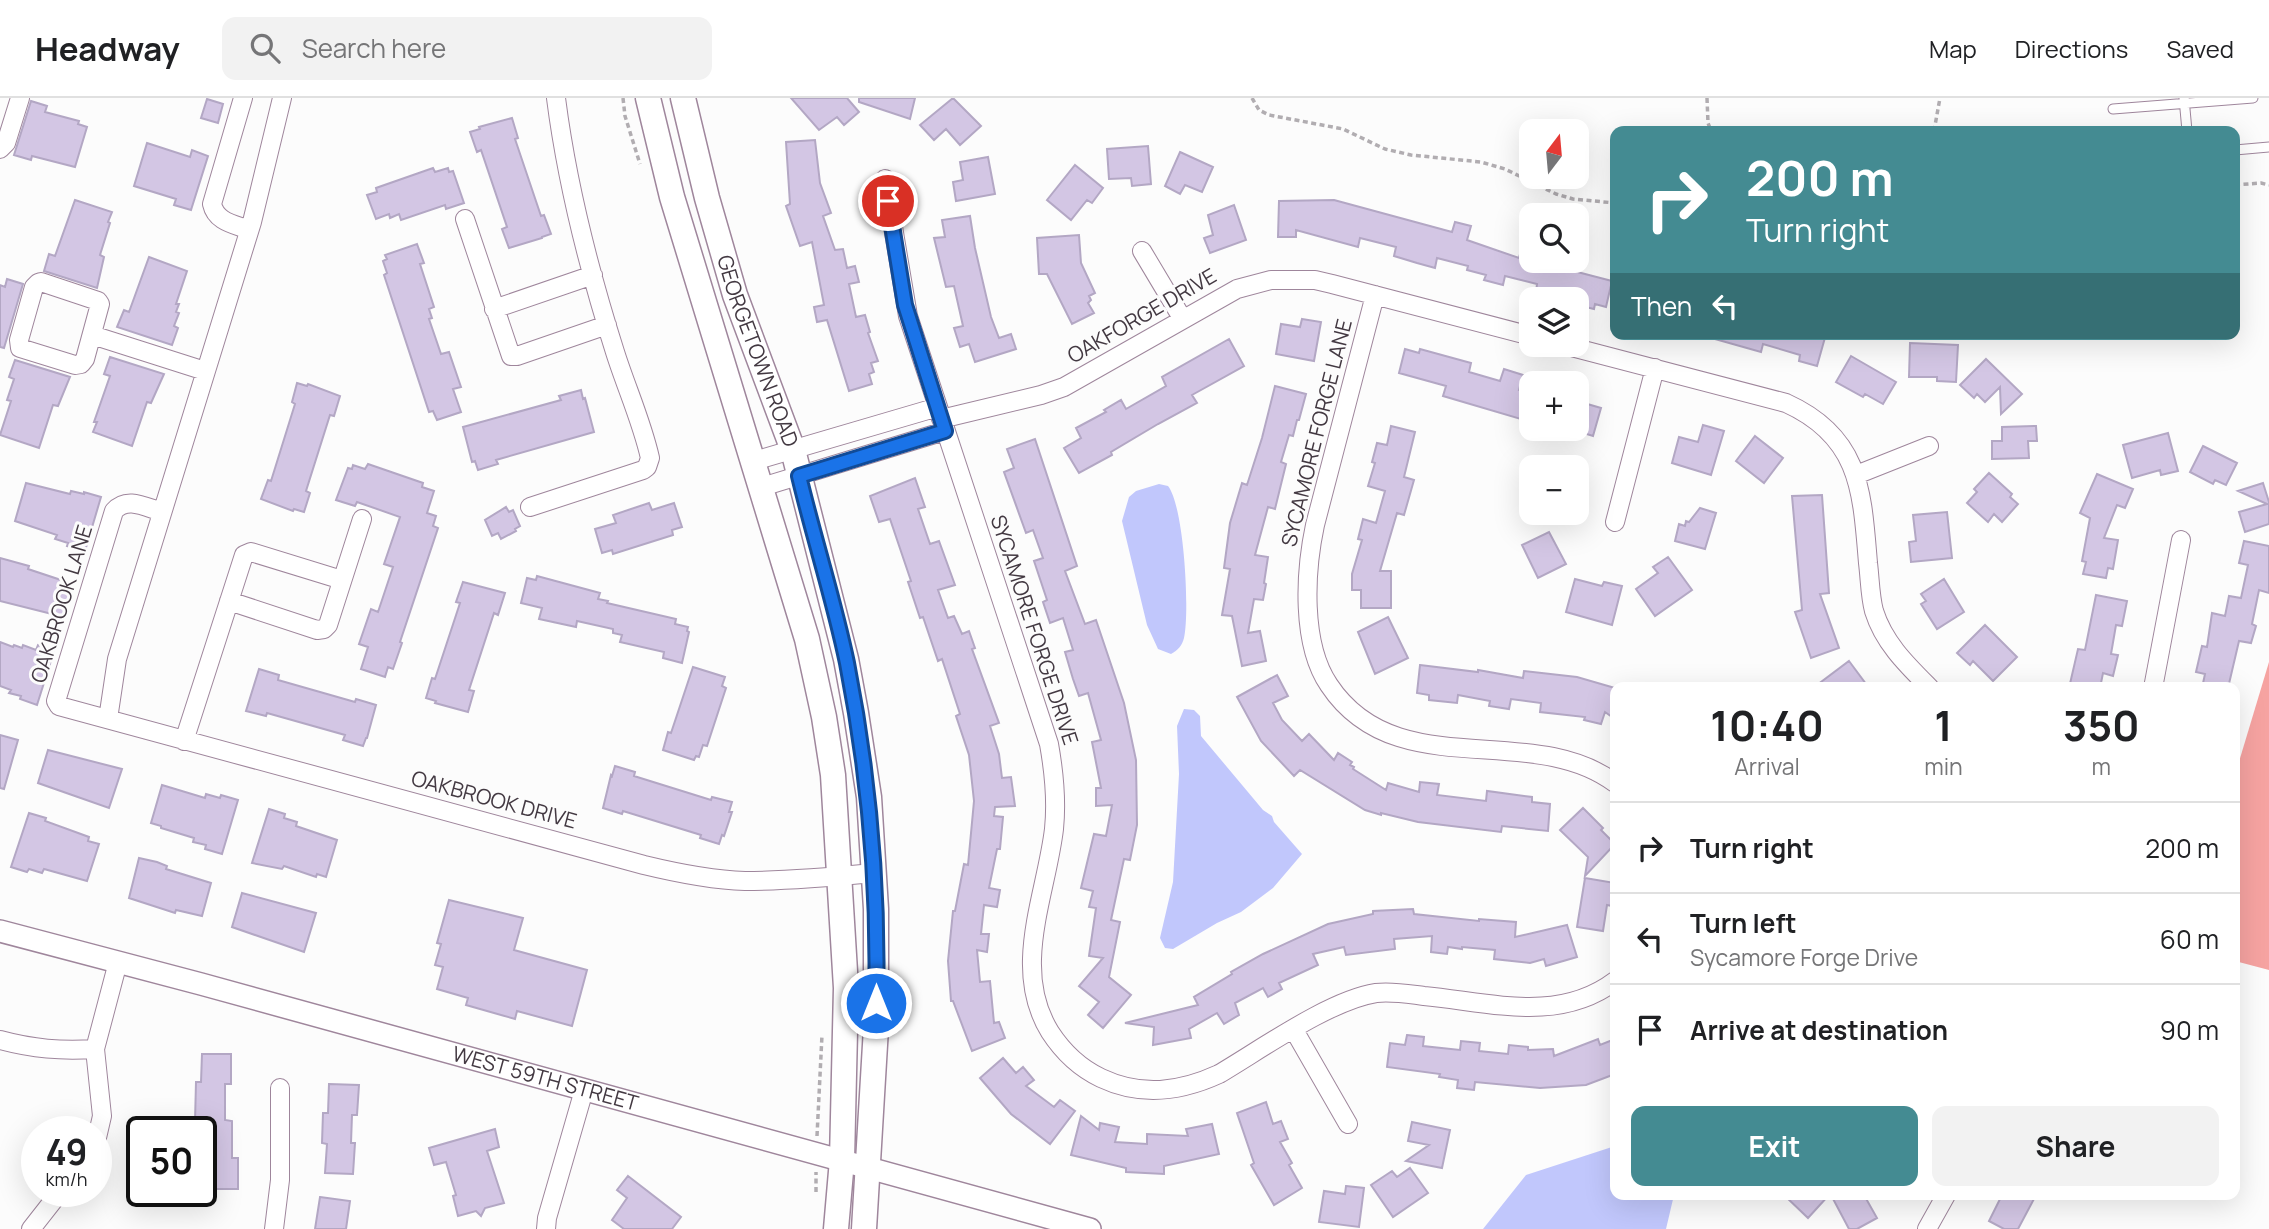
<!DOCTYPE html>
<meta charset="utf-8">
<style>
body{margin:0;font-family:Manrope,sans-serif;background:#f2f2f2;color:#202124;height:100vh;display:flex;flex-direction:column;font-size:26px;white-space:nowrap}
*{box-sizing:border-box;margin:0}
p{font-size:23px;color:#757577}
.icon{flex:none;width:38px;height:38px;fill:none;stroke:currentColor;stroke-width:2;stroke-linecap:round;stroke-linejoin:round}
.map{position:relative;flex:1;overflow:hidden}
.panel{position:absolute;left:1610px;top:584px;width:630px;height:518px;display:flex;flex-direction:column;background:#fff;border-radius:14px;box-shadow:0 7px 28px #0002}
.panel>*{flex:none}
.guide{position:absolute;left:1610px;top:28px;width:630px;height:214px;border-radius:14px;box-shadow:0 7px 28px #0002;background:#448b92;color:#fff;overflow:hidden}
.needle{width:46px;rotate:16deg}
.buttons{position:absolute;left:1519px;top:21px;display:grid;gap:14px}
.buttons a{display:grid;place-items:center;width:70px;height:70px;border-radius:14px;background:#fff;box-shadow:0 7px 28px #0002;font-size:35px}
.speed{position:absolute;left:21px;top:1018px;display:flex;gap:14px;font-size:35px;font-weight:700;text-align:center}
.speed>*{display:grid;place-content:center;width:91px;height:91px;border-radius:50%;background:#fff;box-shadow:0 7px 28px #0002;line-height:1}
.speed small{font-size:18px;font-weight:400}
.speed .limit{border:4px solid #111;border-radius:10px;background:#fff;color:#111}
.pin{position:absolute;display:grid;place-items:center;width:60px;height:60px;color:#fff;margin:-30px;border:4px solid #fff;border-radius:50%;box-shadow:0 2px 7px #0007}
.me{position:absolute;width:77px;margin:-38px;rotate:0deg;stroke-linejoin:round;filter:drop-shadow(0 0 5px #0008)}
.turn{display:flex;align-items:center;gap:24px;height:147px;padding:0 21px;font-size:32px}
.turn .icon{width:91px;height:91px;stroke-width:2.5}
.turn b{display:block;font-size:49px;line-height:60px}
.then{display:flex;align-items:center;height:66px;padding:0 21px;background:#0003;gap:14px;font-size:26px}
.eta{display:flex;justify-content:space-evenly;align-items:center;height:119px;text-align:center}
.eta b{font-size:42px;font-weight:700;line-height:49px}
.button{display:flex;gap:14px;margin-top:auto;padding:14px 21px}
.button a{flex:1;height:80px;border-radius:14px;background:#448b92;color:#fff;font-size:28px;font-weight:700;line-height:80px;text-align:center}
.button a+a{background:#f2f2f2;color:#202124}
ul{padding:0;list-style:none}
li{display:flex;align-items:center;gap:21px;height:91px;padding:0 21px;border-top:2px solid #e0e0e0}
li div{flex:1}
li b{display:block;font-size:26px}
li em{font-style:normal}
header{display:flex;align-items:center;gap:42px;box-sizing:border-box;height:98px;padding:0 35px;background:#fff;border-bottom:2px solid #e0e0e0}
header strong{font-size:33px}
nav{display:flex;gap:38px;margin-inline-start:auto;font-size:24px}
.search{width:490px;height:63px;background:#f2f2f2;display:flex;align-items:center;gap:18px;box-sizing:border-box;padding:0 24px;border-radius:14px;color:#757577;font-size:26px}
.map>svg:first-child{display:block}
</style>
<header>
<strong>Headway</strong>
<div class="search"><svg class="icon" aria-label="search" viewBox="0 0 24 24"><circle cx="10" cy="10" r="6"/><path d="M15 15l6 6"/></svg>Search here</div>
<nav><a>Map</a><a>Directions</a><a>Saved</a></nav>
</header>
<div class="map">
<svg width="2269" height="1131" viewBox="0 0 2269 1131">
<rect width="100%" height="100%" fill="#fcfcfc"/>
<path fill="#f6a3a1" d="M2269,564V872L2235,863V677Z"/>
<path fill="#c1c7fc" d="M1159,386L1168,388C1184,408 1190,513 1184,540C1182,548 1178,552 1171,556L1158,551L1147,527L1122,423L1129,399L1136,393Z
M1184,611L1194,612L1200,618L1201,638L1263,712L1272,718L1274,724L1302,756L1273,790L1241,814L1217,825L1173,851L1165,850L1160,840L1173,784L1179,676L1177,628Z
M1615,1048V1097H1674L1666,1131H1483L1526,1077Z"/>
<path fill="#d3c6e4" stroke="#b3a7c4" stroke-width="2" d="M791,0H847L859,14L844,27L837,19L819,32Z
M859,0H915L910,21L859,4Z
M953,0L981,28L960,47L946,31L934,42L920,27Z
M207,1L223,6L218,25L201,20Z
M31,3L47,8L45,14L79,23L78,26L87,29L75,69L32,58L31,62L14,57Z
M512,20L518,40L515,41L541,118L544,117L551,136L542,139V140L509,150L502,131L507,129L481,52L477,54L470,34L480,31L479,29Z
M815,42L820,85L831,115L823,118L835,152L843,151L847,170L855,168L859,184L849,186L856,219L865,217L870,234L868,235L878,263L871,265L874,274L869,276L872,286L849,293L827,222L817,224L814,209L824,207L812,144L800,148L786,108L790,106L786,44Z
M147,45L190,59L192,52L208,58L191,112L174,107L176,101L134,88Z
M1148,48L1151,86L1132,88L1131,80L1109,81L1107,51Z
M1180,54L1213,69L1202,94L1185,87L1180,96L1165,88Z
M988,59L995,96L956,103L953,84L963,82L960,64Z
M1075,67L1103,90L1092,105L1087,102L1071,122L1047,102Z
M433,70L435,74L448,70L449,74L453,73L464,105L446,111L445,107L401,122L399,116L390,120L389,116L376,121L367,97L377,94L376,90Z
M75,102L112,114L108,124L110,125L100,157L104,159L97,190L44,173L49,156L55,158Z
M1334,102L1452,134L1455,124L1471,128L1467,142L1519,160L1526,133L1531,134V163H1564L1562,170L1612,183L1606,209L1595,206L1594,211L1577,207V201H1566L1536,194L1537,186L1505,178L1503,187L1484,182L1486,177L1467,172L1468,168L1437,160L1435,170L1417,165L1394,158L1396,149L1360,140L1358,149L1296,132V139H1278L1279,103Z
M1234,107L1246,142L1210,155L1204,140L1213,137L1208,117Z
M970,118L975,150L991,219L999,240L1011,236L1016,251L975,264L969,246L960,249L954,230L963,228L954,188L946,189L934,140L945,139L942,122Z
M1079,137L1081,165L1095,195L1089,198L1091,202L1088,205L1094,215L1072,226L1047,176H1039L1037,140Z
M417,146L424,165L420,166L434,209L429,211L432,220L429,221L441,256L449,254L461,289L453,291L461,314L437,322L433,313L429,314L384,177L387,175L383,163L387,161L385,157Z
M149,159L187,173L176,206H179L176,214L179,215L174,228L178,230L172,247L117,229L124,212L129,214Z
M7,181L23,186L4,250L0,249V187L5,189Z
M1302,221L1321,224L1314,263L1276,256L1281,226L1300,229Z
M1716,236H1826L1817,268L1799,263L1800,257L1763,246L1761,254L1715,241Z
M1229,241L1244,268L1192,297L1197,305L1158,326L1111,354L1112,357L1079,375L1064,350L1081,340L1076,330L1106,314L1104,312L1121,302L1126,311L1166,288L1162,279Z
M1910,245L1958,247L1956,284L1937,283V279H1909Z
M1405,251L1419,255L1420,251L1471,265L1469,274L1500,283L1504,271L1523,277L1519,292L1531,295V324L1443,298L1446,288L1399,275Z
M1851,258L1896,284L1883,306L1865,296L1863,299L1836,284Z
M110,259L164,276L151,305L147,304L132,348L93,334L97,324H94L110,278L104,276Z
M1986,261L2022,296L2001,316L2000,289L1985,304L1977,296L1974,300L1960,287Z
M15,262L70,279L58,308L53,307L39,350L0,337L11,303L7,302L14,281L9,279Z
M297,285L307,288L308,286L340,298L334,318L330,317L306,393L310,395L304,414L294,411L293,413L261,401L268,382L271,383L295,306L292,304Z
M1275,288L1306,296L1299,322H1297L1293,338L1289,337L1281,364L1286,366L1275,411L1268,409L1255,457L1268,459L1264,485L1266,486L1263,502L1254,501L1248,535L1260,533L1266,563L1242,568L1232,518L1222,517L1230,471L1224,470L1230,425L1242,385L1247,387L1262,340Z
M581,292L583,301L585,300L594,334L496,362L498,366L478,372L475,363L472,364L463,329L561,302L559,298Z
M1577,303L1601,310L1593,338L1577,333Z
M1703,327L1724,333L1711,377L1672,365L1679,339L1698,344Z
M1391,328L1415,334L1404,379L1414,382L1404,417L1397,415L1380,473H1391V510H1361V492H1352V476L1362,442L1358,441L1363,421L1376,425L1385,393L1368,388L1375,365L1372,364L1377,345L1387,347Z
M2036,328L2037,343H2028L2029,360L1992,361V343H2002V329Z
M2168,335L2178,373L2161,377L2160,372L2132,380L2123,347Z
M1755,338L1783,360L1764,385L1736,363Z
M1035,341L1077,468L1065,473L1085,526L1096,522L1124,605L1136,662L1137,727L1130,762L1124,761L1111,822L1120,824L1109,879L1131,897L1103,930L1088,917L1099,904L1079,888L1103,860L1089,858L1096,810L1089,809L1093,793L1081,790L1094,736L1106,738L1112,707L1096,708V690H1101L1092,644L1101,642L1088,595L1079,598L1073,581L1065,554L1073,552L1063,520L1050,525L1043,504L1047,502L1034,463L1043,460L1033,432L1026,435L1004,374L1014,370L1007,351Z
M2203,348L2237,365L2226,387L2215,382L2213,386L2190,374Z
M368,366L423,385L422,389L434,393L427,415L436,418L433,428L438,430L400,544L402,545L393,571L388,569L385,579L361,571L368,549L359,546L371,511L378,514L393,469L384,466L400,419L357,404L355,408L336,402L348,370L352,371L353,367L365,371Z
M1989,375L2012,396L2010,399L2018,406L2002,424L1994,416L1988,424L1967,405L1977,394L1974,391Z
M2097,376L2133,391L2125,410L2117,407L2104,440L2118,442L2113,471L2108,470L2106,480L2083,476L2086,464L2082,463L2090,420L2080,415Z
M915,380L925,409L918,411L930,446L939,443L955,487L938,492L948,520L954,518L962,536L969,533L975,550L972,551L999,625L990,628L999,656L1002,680L1011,679L1015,708L995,709L994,718L1003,719L1000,751H997L989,790L1000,792L997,809L984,807L981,836H989L987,854L977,852L980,884L990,883L994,925L999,924L1005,940L972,953L953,903H951L948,863L953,813H955L964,766L968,767L974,703L969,657L956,618L960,616L942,561L938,563L923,519L920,520L908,484L911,483L890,421L879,424L870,398Z
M26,385L70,396L71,393L84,396V394L101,399L85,453L67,448L68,445L55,441L57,437L15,423Z
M2263,385L2269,404V426L2245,434L2239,414L2267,406L2238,393Z
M1822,397L1829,495L1820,496L1839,550L1811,560L1795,514L1802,512L1792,398Z
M649,405L652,412L674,405L682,429L672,432L673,437L613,456L612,452L602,455L595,431L616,425L613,417Z
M506,409L509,414L513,412L520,428L515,431L516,433L501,441L498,435L492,438L485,422Z
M1700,410L1716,415L1705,451L1675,443L1679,426L1685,428L1686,423L1689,424Z
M1947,414L1952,460L1911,464L1909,444L1916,443L1913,417Z
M1549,434L1566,466L1538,480L1522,447Z
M2244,443L2269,448V495L2259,492L2252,526L2256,528L2251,545L2239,543L2228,590H2202L2205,576L2196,574L2202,548L2207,549L2212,515L2225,518L2229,498L2241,500L2248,467L2239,465Z
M1668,459L1692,492L1655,518L1636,491L1658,475L1653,469Z
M0,460L29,468L28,471L73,486L64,519L0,503Z
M537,478L600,495L598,501L608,503L607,505L676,521L675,526L688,529L687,533L689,534L682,565L663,560L664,554L620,544L622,537L613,535V531L577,523L576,529L539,521L542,510L521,505L527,480L536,482Z
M1575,481L1602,488L1604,484L1622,488L1612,527L1566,514Z
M1944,481L1964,514L1937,531L1921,506L1926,503L1921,496Z
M463,484L505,495L498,517L494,515L469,592L474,593L468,614L435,605L436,603L426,600L432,580L435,581L460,505L456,504Z
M2096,497L2127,503L2122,528L2116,527L2111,556L2118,557L2113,578L2103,575L2100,590H2069L2078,551L2085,552Z
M1388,519L1408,560L1375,576L1358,534Z
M1985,527L2017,559L1993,583L1973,563L1970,567L1957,555Z
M0,544L13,549L14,547L22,550L23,547L36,552L38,547L54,553L37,607L20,601L21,598L9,595L11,592L0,588Z
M1849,563L1869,590H1813Z
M1420,567L1478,574V572L1523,580L1524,573L1577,579L1615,590V621L1605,614L1601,626L1584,622L1585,619L1540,614L1541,605L1511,601L1509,611L1489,608L1490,603L1458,597L1457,605L1429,602V597L1417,595Z
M693,569L725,579L722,588L726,590L707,648L703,647L699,659L696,658L694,662L663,652L668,634L671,635Z
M259,571L279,577L278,582L355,604L356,601L376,607L367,640H366L363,648L343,642L345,637L267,615L266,618L246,613Z
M1277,577L1288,598L1273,605L1282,622L1302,643L1309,636L1334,662L1338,655L1352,664L1350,667L1354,669L1353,671L1386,692L1388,685L1419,694L1420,684L1439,686L1437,697L1486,703L1487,693L1532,699V704L1550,706L1548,733L1502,728L1501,734L1418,724L1381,715V717L1365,712L1300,672L1294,678L1261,643L1237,599Z
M0,637L18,642L4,691L0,690Z
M48,652L122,671L109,710L38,685Z
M615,668L635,674L634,678L711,702L712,699L732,704L729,714H732L724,738L722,737L719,746L700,740L701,737L623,713L622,716L603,710L611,677L612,678Z
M162,687L205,700L206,696L220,700L221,697L238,702L222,756L205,751L206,747L193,744L194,740L161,730V728L151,725Z
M1583,710L1603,730L1601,732L1615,746L1585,778L1588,759L1560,732Z
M269,711L285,716L284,720L297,724L296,728L337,742L326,779L317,776L316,779L284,768L282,771L252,765Z
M29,715L46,720L45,723L89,739L88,743L99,746L87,783L44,771L42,775L29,771L27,774L11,769Z
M139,760L157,764L167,768L166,771L211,785L202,818L176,812L175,815L129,800Z
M1585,780L1615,785V804H1613L1612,808L1607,807L1603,833L1577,829Z
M242,795L316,815L304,854L232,829Z
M449,802L523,820L514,852L587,872L572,928L517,913L515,921L466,907L468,900L437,891L443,869L435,867L441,846L437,845Z
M1413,811L1414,816L1479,823V821L1516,824L1515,839L1567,827L1577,859L1546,868L1544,861L1530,865L1494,861L1495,852L1462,849V851L1448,849L1447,856L1431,854L1432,838L1394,841L1395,851L1346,857L1344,849L1313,856L1318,867L1279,885L1282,891L1268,899L1263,890L1235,905L1239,917L1224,926L1217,915L1189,931L1191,940L1153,947L1154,929L1125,925L1198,907L1194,899L1232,876L1231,874L1263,856L1328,826L1373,816V813Z
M1407,937L1424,939L1423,948L1460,952L1461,943L1480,945L1479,953L1508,956L1509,947L1528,949V952L1553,951L1554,958L1598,941L1600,947L1615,941V976L1586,987L1540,990L1475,984L1474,992L1457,990L1458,982L1439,979L1440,976L1387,969L1390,945L1405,947Z
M202,956H231V986H225V1022L232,1023V1060H238V1091H209V1062H203V1024H195L196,984H201Z
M1003,960L1016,975L1023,969L1034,982L1026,988L1054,1009L1060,1002L1075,1013L1050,1046L1011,1016L980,980Z
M329,986L359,987L357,1017H352L351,1045H355L353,1076L325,1075L327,1046L322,1045L323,1015H328Z
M1266,1004L1273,1026L1281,1023L1288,1041L1280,1044L1292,1065L1289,1067L1302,1090L1274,1107L1251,1067L1254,1065L1237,1015Z
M1081,1018L1099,1032L1100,1025L1119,1029L1115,1044L1147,1046V1036L1188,1038L1186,1031L1212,1026L1219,1056L1164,1068V1076L1126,1074V1070L1071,1057Z
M1412,1024L1450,1032L1442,1070L1406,1063L1429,1047L1408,1043Z
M495,1031L499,1049L487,1053L504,1105L485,1110L481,1118L476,1113L458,1118L453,1098L456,1097L446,1064L434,1067L429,1050Z
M1410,1070L1428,1095L1393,1119L1371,1087L1392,1073L1397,1079Z
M628,1078L681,1119L672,1131H624L612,1122L627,1100L617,1092Z
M1346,1088L1364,1090L1359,1129L1319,1124L1324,1093L1345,1096Z
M1784,1097H1829L1808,1120Z
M1831,1097H1864L1877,1120L1857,1131H1849Z
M2002,1097H2036L2018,1131H2004L1989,1123Z
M320,1099L350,1103L346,1131H315Z"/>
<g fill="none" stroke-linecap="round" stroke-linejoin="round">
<g stroke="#9f869c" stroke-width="11">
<path id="service" d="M2184,0L2187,33
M2113,11L2253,0
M2235,52L2269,49"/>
</g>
<g stroke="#9f869c" stroke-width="20">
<path id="minor" d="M243,0L212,106C216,124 234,126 249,132
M0,51L6,45L20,0
M885,81L908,218L1049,646C1054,674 1057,702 1054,731C1046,798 1011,871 1050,934C1063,954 1080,970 1101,980C1141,999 1180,994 1219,976C1260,952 1330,902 1376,895C1392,893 1408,896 1424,898C1489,904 1558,926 1615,883
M465,121L511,258H517L607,227
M1142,153L1182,220
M41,184L98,203L100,206L85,261L81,266L75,267L20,250L19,242L34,189L38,185Z
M1375,197L1315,427C1305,474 1301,546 1329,587C1396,688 1530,622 1615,685
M494,211L593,177
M92,237L205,273
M1564,247L1786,305C1861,339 1862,394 1868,465C1870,481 1870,498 1874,513C1884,545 1907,567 1930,590
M941,321L1041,297L1064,289L1237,191L1271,182H1315L1332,186L1531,238
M754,363L938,309
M1856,377L1929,348
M762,389L945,333
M530,409L643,372L647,369L650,360C642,324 626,289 615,254C589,172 567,86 556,0
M162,414C145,409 127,398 114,413L56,603L59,608L644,767C677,775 711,782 745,783C788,783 831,779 874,775
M1615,424L1655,270
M229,503L317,532L324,531L328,527L362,421
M2153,590L2181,442
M108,621L117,561L252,124L282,0
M184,643L244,457L251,454L342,482
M1294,932L1348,1026
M0,942C33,951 61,953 95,951
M96,1044L102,1018L95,951L118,864
M31,1131L60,1094
M274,1131L280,1082V990
M546,1131L547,1120L584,992
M1927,1131L1946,1097"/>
</g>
<g stroke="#9f869c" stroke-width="24">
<g id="tertiary">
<path id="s1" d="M0,833L201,886L1090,1131"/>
</g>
</g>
<g stroke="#9f869c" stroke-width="27">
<g id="secondary">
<path d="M648,0L672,99L807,541L824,619L833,677L846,890L842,1062L836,1131"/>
<path id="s2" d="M683,0L707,100L735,197L793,352L846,561L856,615L869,699L876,811V930L864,1131"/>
</g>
</g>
<path stroke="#b1adb1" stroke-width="3.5" stroke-dasharray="5 3.5" stroke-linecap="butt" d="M623,0L625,18L640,66
M1252,0L1259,12L1269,17L1343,31L1385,51L1411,57L1481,64L1505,71L1556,96L1573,101L1615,105
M1707,0L1708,25L1711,33
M1934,33L1940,0
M2235,87L2261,85L2269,87
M817,1038L822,937
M816,1094V1074"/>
<use href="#service" stroke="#fff" stroke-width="9"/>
<use href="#minor" stroke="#fff" stroke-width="18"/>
<use href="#tertiary" stroke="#fff" stroke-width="21"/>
<use href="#secondary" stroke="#fff" stroke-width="24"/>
</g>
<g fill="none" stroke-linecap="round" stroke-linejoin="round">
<g stroke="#114b97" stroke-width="18">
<path id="route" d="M876,905C879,791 869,677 847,565C834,502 814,441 799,378L945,333L905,207L888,103"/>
</g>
<use href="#route" stroke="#1a73e8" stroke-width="12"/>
</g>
<g text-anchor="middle" stroke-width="6" stroke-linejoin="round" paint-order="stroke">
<g font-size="21" fill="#433942" stroke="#fcfcfc">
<text transform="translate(1142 218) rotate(-30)" y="7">OAKFORGE DRIVE</text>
<text dy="7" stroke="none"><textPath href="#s2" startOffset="264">GEORGETOWN ROAD</textPath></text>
<text transform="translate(1317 335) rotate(-76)" y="7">SYCAMORE FORGE LANE</text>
<text transform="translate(62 506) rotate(-73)" y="7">OAKBROOK LANE</text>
<text transform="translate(1034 532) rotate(72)" y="7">SYCAMORE FORGE DRIVE</text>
<text transform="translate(494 702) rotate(15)" y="7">OAKBROOK DRIVE</text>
<text dy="7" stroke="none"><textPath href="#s1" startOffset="565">WEST 59TH STREET</textPath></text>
</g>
</g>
</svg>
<div class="buttons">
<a><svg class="needle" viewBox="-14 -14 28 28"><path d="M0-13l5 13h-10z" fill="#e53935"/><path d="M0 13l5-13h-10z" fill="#757577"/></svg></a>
<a><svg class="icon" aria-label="search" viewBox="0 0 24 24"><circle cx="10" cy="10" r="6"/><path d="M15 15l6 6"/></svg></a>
<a><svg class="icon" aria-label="layers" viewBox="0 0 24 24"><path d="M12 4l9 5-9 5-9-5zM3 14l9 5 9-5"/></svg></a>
<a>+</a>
<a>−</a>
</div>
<div class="speed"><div>49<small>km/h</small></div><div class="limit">50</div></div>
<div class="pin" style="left:888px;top:103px;background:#d93025"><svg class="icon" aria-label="arrive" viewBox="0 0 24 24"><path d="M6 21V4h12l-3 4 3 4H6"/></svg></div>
<svg class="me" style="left:876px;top:905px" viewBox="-20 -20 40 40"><circle r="17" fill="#1a73e8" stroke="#fff" stroke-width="3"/><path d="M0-11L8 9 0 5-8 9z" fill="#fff"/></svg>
<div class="guide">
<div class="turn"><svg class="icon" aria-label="right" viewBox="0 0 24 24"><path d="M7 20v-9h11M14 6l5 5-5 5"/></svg><div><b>200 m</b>Turn right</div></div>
<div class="then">Then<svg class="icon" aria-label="left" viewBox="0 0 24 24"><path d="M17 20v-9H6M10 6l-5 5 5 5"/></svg></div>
</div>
<section class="panel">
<div class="eta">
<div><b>10:40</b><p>Arrival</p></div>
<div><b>1</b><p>min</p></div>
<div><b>350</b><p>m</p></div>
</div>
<ul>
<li><svg class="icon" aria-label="right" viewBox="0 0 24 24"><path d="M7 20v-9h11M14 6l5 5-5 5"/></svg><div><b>Turn right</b></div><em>200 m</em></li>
<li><svg class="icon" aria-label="left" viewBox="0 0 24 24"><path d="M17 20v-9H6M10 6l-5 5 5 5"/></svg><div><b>Turn left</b><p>Sycamore Forge Drive</p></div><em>60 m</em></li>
<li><svg class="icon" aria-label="arrive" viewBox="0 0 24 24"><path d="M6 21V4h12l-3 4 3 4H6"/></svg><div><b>Arrive at destination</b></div><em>90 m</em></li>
</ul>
<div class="button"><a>Exit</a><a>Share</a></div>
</section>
</div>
